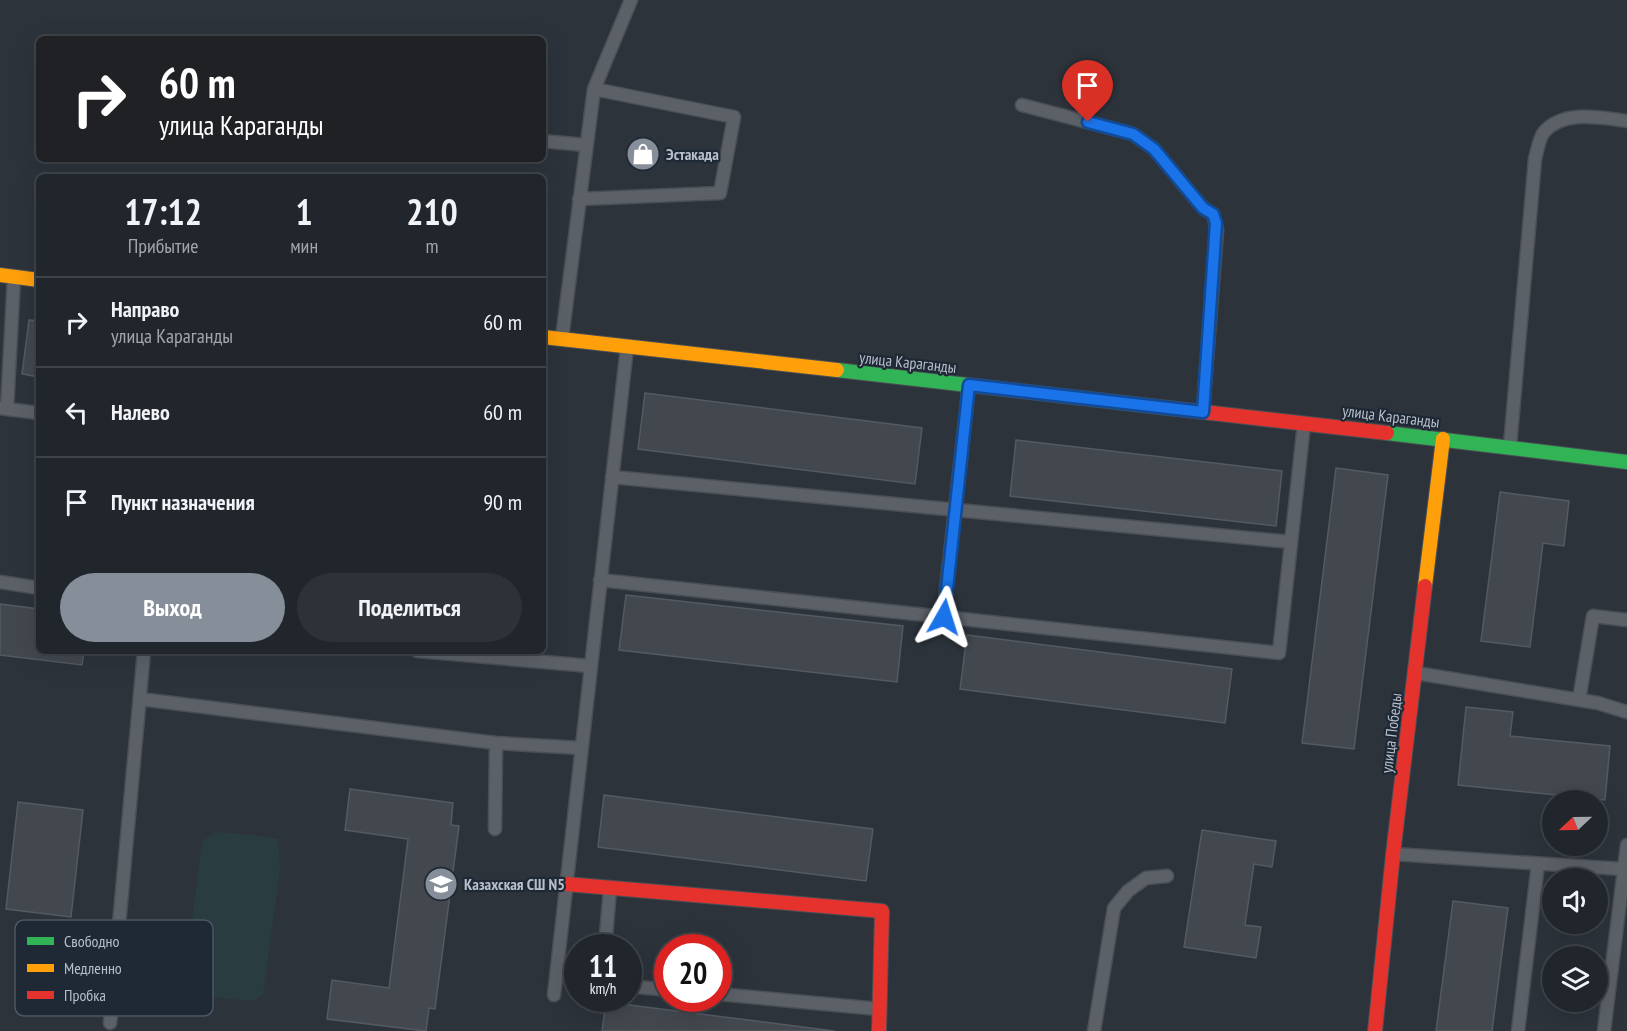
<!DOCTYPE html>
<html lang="ru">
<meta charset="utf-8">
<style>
body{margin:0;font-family:"PT Sans Narrow",sans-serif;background:#2d3238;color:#f1f3f6;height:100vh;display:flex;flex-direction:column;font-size:22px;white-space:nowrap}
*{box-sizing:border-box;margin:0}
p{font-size:20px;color:#a2a5a9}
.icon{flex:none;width:33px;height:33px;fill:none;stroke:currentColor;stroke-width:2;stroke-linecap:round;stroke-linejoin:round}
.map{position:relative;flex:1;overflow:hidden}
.sheet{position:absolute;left:36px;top:174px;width:510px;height:480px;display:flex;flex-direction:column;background:#21262c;border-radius:9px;box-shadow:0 6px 24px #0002,0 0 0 2px #3e4348}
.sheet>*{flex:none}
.top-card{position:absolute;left:36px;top:36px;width:510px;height:126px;border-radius:9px;box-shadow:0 6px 24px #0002,0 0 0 2px #3e4348;background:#202124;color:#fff;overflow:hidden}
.needle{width:39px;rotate:248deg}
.tools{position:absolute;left:1542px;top:790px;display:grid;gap:12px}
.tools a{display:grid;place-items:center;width:66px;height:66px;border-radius:50%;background:#21262c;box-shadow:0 6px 24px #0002,0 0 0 2px #3e4348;font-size:30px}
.speed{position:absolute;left:564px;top:934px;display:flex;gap:12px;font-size:30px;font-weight:700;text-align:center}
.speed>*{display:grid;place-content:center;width:78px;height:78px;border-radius:50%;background:#21262c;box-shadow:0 6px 24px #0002,0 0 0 2px #3e4348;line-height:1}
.speed small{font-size:15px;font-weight:400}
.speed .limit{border:9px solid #d22;background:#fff;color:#111}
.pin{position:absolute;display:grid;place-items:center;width:51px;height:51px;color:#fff;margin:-62px -26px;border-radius:50% 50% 50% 0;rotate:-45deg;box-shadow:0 0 6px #0007}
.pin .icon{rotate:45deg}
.me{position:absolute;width:66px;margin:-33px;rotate:6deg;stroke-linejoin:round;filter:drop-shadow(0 0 4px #0008)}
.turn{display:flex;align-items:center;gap:21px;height:126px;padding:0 24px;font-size:27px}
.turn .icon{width:78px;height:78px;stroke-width:2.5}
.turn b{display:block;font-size:42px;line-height:51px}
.eta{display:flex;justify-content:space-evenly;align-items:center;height:102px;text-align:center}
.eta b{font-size:36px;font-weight:800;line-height:42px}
.action{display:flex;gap:12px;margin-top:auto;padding:12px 24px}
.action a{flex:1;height:69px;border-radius:36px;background:#868e99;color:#fff;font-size:24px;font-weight:800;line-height:69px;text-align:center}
.action a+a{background:#2d3238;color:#f1f3f6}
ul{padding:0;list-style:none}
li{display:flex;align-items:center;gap:18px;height:90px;padding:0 24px;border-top:2px solid #3e4348}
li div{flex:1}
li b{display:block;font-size:22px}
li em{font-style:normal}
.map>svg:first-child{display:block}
</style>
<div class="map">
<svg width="1627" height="1031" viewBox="0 0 1627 1031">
<rect width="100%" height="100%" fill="#2c333b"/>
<path fill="#293d40" d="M214,832L254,835L278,839L280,869L263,995L253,1001L209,997L192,985L186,966L202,842Z"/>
<path fill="#43484f" stroke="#545a63" stroke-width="1.5" d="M29,320L39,321V377L22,374Z
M645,393L922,428L915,484L638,449Z
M1016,440L1282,471L1276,526L1010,496Z
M1336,468L1388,475L1354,749L1302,743Z
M1500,492L1569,501L1564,546L1543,543L1530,647L1481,641Z
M626,595L903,626L897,682L619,650Z
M0,604L39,609V651H84L82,665L0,655Z
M967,635L1232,669L1225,723L960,689Z
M1466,707L1513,712L1510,736L1610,746L1605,800L1458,785Z
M350,789L453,803L451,825L459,826L435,1009L429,1008L426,1031L327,1019L332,980L389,988L408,839L345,830Z
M604,795L873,829L866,881L598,847Z
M18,802L83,810L71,917L6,909Z
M1202,830L1276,841L1272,867L1254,864L1245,925L1261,927L1256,958L1184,947Z
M1453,901L1508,908L1492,1031H1436Z
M606,1002L834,1031H602Z"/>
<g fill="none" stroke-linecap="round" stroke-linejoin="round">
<g stroke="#4a4f55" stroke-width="15">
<path id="lane" d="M594,89L631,0
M1022,105L1133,134L1154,149L1203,208L1213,214L1217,230L1203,410
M543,141L585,145
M562,338L594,89L734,117L720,193L579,199
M0,408L7,409L14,277
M7,409L39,413
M1510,446L1535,159C1537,152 1539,138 1544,132C1564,109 1602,118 1627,121
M612,477L1291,542
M600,580L1279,653L1304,424
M0,582L39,588
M943,617L969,385
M417,651L590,666
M1416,673L1598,703L1627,712
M140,699L496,743L581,748
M1579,700L1593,616L1627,620
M495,829L496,743
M1394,854L1623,869
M605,948L610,889
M628,986L668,990
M718,994L879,1009
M554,995L627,347
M110,1023L144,651
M1094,1031L1114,908L1128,891L1146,878L1167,876
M1518,1031L1538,864
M1604,1031L1627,845"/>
</g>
<g stroke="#4a4f55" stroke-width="16">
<path id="fast" d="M837,370L1142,405
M1387,433L1627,462"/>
</g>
<g stroke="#4a4f55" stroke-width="16">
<path id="slow" d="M0,275L39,280
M543,337L837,370
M1425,586L1443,439"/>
</g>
<g stroke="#4a4f55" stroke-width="16">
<path id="jam" d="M1142,405L1387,433
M566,884L882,911L879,1031
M1375,1031L1393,854L1425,586"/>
</g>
<use href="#lane" stroke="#5c6168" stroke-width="12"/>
<use href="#fast" stroke="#30b455" stroke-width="14"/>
<use href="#slow" stroke="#ff9f0a" stroke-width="14"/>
<use href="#jam" stroke="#e5322d" stroke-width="14"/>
</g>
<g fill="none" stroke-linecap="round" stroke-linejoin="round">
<g stroke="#114b97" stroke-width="15">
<path id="route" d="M944,617L969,385L1203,412L1216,223L1213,214L1203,208L1154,149L1133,134L1088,122"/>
</g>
<use href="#route" stroke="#1a73e8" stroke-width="10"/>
</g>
<defs>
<g id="shop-disc" transform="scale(1.725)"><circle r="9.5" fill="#868e99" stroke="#1f2936"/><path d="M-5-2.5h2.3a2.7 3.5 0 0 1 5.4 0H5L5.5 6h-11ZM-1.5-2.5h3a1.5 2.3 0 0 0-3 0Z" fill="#fff"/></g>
<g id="school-disc" transform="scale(1.725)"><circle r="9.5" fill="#868e99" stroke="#1f2936"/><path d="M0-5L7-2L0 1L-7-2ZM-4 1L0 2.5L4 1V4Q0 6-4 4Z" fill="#fff"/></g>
</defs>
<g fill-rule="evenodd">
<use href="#shop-disc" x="643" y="154"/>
<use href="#school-disc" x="441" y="884"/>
</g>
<g text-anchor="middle" stroke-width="4.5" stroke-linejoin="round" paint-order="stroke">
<g font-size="16" font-weight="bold" fill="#b7bfcb" stroke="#1f2936" text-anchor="start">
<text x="666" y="160">Эстакада</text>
<text x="464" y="890">Казахская СШ N5</text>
</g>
<g font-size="16" fill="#b7bfcb" stroke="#1f2936">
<text transform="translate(908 362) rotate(6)" y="6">улица Караганды</text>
<text transform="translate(1391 416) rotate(7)" y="6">улица Караганды</text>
<text transform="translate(1391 733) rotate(-83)" y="6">улица Победы</text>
</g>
</g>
<rect x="15" y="920" width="198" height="96" rx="9" fill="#1f2936" stroke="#4d5663" stroke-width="1.5"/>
<rect x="27" y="937" width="27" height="8" fill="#30b455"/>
<rect x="27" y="964" width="27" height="8" fill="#ff9f0a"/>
<rect x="27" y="991" width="27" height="8" fill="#e5322d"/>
<g font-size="16" fill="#b7bfcb">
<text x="64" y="947">Свободно</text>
<text x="64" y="974">Медленно</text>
<text x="64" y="1001">Пробка</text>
</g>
</svg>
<div class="tools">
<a><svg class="needle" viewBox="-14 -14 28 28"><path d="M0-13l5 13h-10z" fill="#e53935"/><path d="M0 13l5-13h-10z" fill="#a2a5a9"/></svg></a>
<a><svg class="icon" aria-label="sound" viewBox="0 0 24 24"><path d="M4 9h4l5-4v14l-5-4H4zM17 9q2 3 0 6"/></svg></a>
<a><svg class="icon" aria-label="layers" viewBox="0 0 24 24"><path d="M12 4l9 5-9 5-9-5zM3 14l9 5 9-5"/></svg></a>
</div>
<div class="speed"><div>11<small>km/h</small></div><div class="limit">20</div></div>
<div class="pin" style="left:1088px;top:122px;background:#d93025"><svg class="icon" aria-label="arrive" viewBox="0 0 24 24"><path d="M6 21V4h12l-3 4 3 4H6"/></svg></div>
<svg class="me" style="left:944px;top:617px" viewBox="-20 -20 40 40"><path d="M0-17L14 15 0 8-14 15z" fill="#1a73e8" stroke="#fff" stroke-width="4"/></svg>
<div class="top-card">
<div class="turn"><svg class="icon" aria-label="right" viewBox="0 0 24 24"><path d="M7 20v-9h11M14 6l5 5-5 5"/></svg><div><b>60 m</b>улица Караганды</div></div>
</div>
<section class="sheet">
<div class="eta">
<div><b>17:12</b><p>Прибытие</p></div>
<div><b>1</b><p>мин</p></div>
<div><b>210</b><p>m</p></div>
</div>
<ul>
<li><svg class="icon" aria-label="right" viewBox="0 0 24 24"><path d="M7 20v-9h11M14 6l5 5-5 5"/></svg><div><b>Направо</b><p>улица Караганды</p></div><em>60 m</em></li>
<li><svg class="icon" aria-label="left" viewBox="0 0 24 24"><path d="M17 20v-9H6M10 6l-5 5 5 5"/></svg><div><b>Налево</b></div><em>60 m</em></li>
<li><svg class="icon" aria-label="arrive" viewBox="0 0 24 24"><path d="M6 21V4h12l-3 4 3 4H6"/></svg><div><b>Пункт назначения</b></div><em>90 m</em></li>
</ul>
<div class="action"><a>Выход</a><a>Поделиться</a></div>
</section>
</div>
